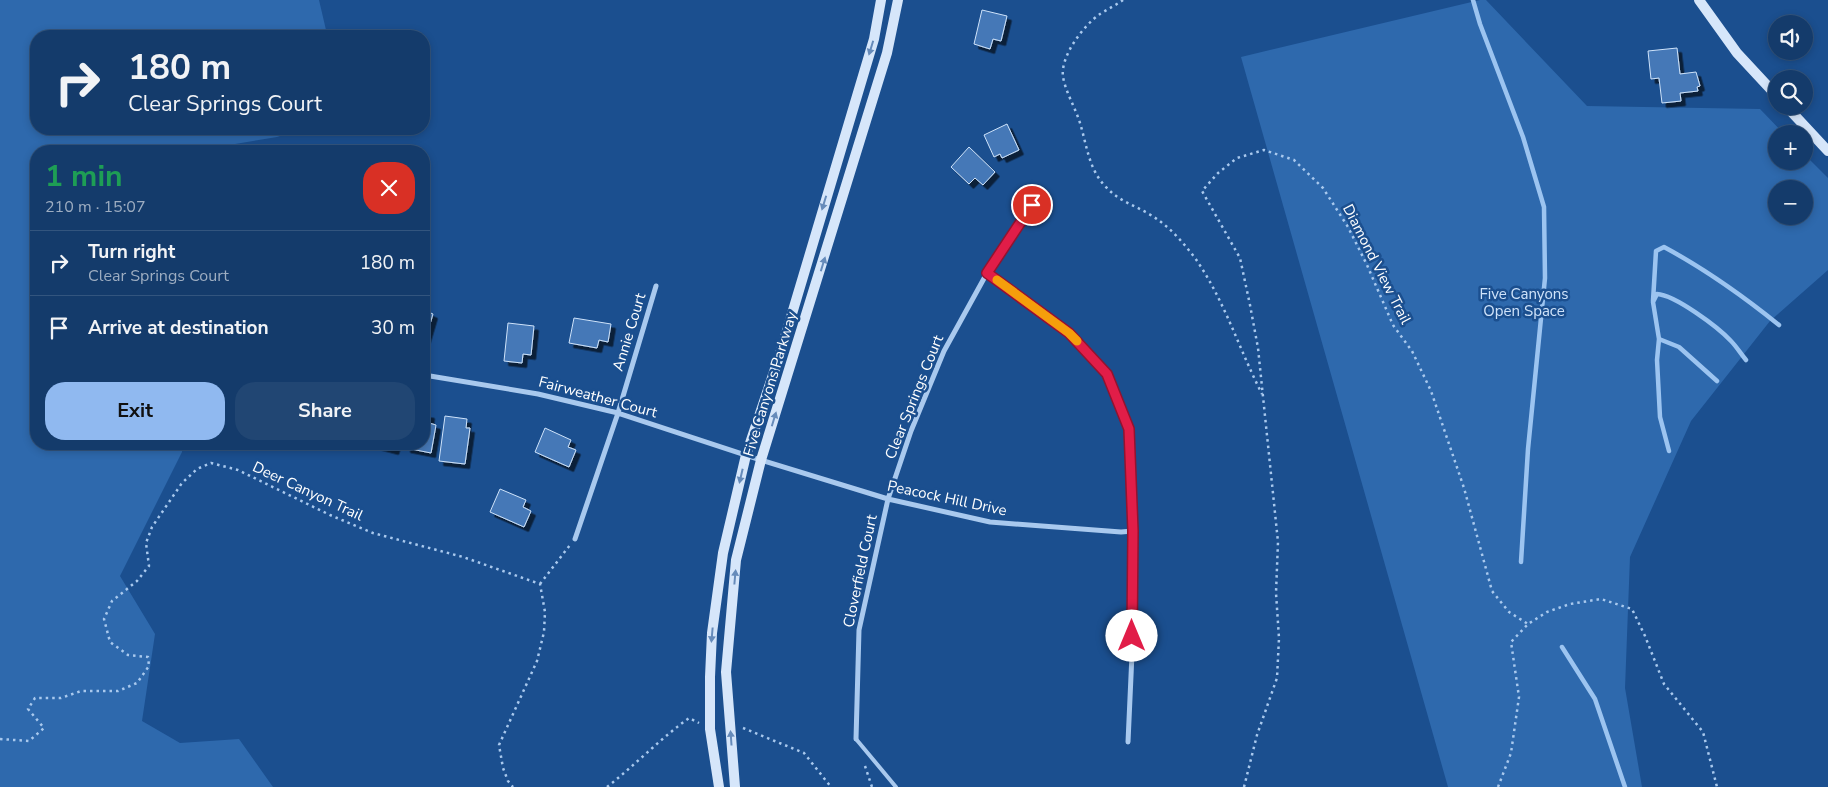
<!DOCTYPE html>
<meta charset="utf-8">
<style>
body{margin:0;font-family:"Nunito Sans",sans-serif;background:#214673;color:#f1f3f6;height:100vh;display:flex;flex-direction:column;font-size:19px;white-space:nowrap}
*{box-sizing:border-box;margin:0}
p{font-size:16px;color:#9dadc1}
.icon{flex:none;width:28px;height:28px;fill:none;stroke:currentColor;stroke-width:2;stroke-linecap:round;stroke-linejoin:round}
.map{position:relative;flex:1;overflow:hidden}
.details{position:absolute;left:30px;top:145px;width:400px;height:305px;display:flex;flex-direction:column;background:#143b6b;border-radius:20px;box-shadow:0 2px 8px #0003,0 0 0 1px #33557e}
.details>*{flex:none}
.hud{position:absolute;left:30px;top:30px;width:400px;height:105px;border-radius:20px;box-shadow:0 2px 8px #0003,0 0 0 1px #33557e;background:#143b6b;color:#f1f3f6;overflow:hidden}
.buttons{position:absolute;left:1768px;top:15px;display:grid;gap:10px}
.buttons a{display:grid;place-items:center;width:45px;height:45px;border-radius:50%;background:#143b6b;box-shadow:0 2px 8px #0003,0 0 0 1px #33557e;font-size:25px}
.pin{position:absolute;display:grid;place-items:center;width:42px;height:42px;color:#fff;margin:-21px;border:2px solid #fff;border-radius:50%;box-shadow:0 1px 5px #0007}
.me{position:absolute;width:55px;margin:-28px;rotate:0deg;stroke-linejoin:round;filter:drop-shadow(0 0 4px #0008)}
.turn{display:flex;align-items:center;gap:18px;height:105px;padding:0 15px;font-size:22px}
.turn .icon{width:65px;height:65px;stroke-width:2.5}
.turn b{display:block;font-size:35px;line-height:42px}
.round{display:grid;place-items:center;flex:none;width:52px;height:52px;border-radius:20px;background:#214673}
.overview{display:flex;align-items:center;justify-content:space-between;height:85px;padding:0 15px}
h1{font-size:30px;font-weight:700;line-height:38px;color:#1e9e55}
.cta{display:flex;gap:10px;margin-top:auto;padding:10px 15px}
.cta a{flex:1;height:58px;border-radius:20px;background:#90b9f0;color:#111;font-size:20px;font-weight:700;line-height:58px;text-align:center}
.cta a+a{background:#214673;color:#f1f3f6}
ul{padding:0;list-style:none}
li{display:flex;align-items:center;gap:15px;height:65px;padding:0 15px;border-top:1px solid #33557e}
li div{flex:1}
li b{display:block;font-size:19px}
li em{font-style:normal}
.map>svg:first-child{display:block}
</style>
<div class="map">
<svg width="1828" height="787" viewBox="0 0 1828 787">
<defs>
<filter id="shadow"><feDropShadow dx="4.5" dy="4.5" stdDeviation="0" flood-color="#0009"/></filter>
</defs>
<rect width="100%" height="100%" fill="#1b4f8f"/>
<path fill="#2e69ad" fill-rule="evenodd" d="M0,0H319L326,30L355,36H36V129H301L277,137L193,151H36V444H182V452L120,576L155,634L142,721L180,743L239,739L273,787H0Z
M1480,0H1486L1587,106L1760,109L1784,134H1776V161H1804V154L1828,178V270L1770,321L1691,421L1630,557L1625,688L1642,787H1448L1241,57ZM1776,189H1804V216H1776Z"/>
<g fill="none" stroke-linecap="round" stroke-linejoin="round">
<path stroke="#9cc4f0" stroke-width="4.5" d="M1473,0L1480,24L1523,137L1544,207L1545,278L1528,449L1521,562
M1653,301L1656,251L1664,247C1705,269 1743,296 1779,325
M1659,339L1657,360L1660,417L1669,451
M1717,381L1679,347L1659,339L1653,302L1657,294C1675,295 1718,327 1731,341C1736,346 1741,354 1746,360
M1562,647L1595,699L1625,787"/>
</g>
<path fill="#4478b7" stroke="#cfe3fa" filter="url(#shadow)" d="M982,10L1007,16L1001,41L993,39L990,49L974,44Z
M1677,48L1680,74L1696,72L1700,86L1697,87L1698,91L1680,93L1681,101L1662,103L1659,78L1651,79L1648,51Z
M1007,124L1019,150L1002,158L1000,154L994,157L984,135Z
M969,147L995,172L983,185L975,178L969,184L951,167Z
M424,310L433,314L425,341H424Z
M574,318L611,324L608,342L599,340L597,348L569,343Z
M508,323L534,326L531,355L523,354L522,363L504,361Z
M424,413L430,414L429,423L436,425L431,453L406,448V444H424Z
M445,416L467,419L466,428H470L465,464L439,461Z
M545,428L571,440L568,447L576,450L569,467L535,452Z
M371,444H396L394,450Z
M500,489L526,500L523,507L531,511L524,527L490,512Z"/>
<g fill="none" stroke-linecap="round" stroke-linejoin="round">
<path stroke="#a9c9ee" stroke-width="2.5" stroke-dasharray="2.5 4" stroke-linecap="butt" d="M1123,0C1116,5 1108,9 1100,14C1084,25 1060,56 1063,77C1066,93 1075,107 1080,123C1087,146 1089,171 1107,188C1119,201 1134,205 1149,214C1168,225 1182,241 1195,258C1224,299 1239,349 1262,394
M540,584L570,545
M743,728L804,753L831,787
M0,739L29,741L44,728L28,709L35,698H61L81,691H118L137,683L149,666L148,657L128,655L110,642L104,619L112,601L137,581L149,566L146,543L152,527L182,483L197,469L211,463L238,470L330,515L373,533L463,557L540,584L545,612L544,632L537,661L499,745L503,768L508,781L513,787
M865,766L872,787
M607,787C635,765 660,739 689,718L699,723
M1244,787L1257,735L1277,678L1279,638L1276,593L1278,542L1258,348L1250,305L1240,258L1202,191L1218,173L1237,158L1264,150L1294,160L1323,188L1348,227L1367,265L1393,325L1412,351L1431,391L1464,488L1492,591L1509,612L1528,624
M1498,787L1511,753L1519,697L1511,642L1528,624L1547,612L1570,604L1601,599L1632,609L1645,636L1664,684L1703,732L1717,787"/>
<path stroke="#a9c9ee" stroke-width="4" d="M856,739L896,787"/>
<path stroke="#a9c9ee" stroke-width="5" d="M987,273L1069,333L1107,374L1129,429L1133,531L1132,654L1128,742
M424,375L538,394L618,413L761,460L888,499L990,522L1121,532L1133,531
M575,539L618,413L656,286
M856,739L859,630L888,499L911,431L944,351L987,273L1032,205"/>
<path stroke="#d6e6fa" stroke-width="10" d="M1699,0L1737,53L1776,95
M1786,106L1828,151
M719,787L710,729V677L712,633L723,553L746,455L780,354L874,39L881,0
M735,787L726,672L736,560L761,460L887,53L898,0"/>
</g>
<defs><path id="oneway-solid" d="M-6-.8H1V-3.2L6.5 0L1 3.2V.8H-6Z" transform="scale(1.25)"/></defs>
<g fill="#668bba">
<use href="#oneway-solid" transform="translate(871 48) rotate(107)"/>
<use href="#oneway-solid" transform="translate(824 203) rotate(107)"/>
<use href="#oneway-solid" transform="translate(823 264) rotate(-73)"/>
<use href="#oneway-solid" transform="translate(774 419) rotate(-73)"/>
<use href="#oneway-solid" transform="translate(741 476) rotate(103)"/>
<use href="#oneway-solid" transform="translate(735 577) rotate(-85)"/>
<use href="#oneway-solid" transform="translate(712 635) rotate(95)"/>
<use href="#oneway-solid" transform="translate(731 738) rotate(-94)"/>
</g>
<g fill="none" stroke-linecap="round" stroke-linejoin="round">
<g stroke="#92132f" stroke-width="12">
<path id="route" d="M1032,205L987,273L1069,333L1107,374L1129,429L1133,531L1132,636"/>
</g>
<use href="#route" stroke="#e11d48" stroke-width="9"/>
<path stroke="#f59e0b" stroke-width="9" d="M997,280L1069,333L1077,341"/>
</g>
<g text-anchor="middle" stroke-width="5" stroke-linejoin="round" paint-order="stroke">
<g font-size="15" fill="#fff" stroke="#1b4f8f">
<text transform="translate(1377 264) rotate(63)" y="5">Diamond View Trail</text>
<text transform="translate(629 332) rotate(-73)" y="5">Annie Court</text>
<text transform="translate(770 384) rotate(-73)" y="5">Five Canyons Parkway</text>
<text transform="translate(598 397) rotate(15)" y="5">Fairweather Court</text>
<text transform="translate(914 397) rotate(-68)" y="5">Clear Springs Court</text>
<text transform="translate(308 491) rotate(25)" y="5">Deer Canyon Trail</text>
<text transform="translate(947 498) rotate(12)" y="5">Peacock Hill Drive</text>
<text transform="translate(860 571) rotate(-78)" y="5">Cloverfield Court</text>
</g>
<g font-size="15" fill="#cfe3fa" stroke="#1b4f8f">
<text x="1524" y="299">Five Canyons<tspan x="1524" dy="17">Open Space</tspan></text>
</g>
</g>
</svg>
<div class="buttons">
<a><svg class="icon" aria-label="sound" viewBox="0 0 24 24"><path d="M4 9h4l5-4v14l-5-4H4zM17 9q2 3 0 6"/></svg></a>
<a><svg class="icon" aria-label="search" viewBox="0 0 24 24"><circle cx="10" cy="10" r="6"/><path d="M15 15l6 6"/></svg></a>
<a>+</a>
<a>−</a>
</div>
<div class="pin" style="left:1032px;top:205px;background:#d93025"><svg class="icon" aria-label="arrive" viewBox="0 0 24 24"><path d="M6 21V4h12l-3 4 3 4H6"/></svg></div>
<svg class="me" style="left:1132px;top:636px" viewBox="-20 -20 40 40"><circle r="19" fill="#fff"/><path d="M0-13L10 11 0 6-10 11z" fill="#e11d48"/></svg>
<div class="hud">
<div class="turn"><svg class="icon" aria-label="right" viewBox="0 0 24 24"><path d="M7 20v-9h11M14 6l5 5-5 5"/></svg><div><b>180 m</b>Clear Springs Court</div></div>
</div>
<section class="details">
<div class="overview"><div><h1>1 min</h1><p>210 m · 15:07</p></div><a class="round" style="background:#d93025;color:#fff"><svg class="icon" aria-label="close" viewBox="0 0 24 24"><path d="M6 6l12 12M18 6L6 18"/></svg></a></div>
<ul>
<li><svg class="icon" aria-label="right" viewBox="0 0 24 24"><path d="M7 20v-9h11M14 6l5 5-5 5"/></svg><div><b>Turn right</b><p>Clear Springs Court</p></div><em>180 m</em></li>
<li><svg class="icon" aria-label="arrive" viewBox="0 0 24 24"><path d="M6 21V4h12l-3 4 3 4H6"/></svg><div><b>Arrive at destination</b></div><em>30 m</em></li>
</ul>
<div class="cta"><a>Exit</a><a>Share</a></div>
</section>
</div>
